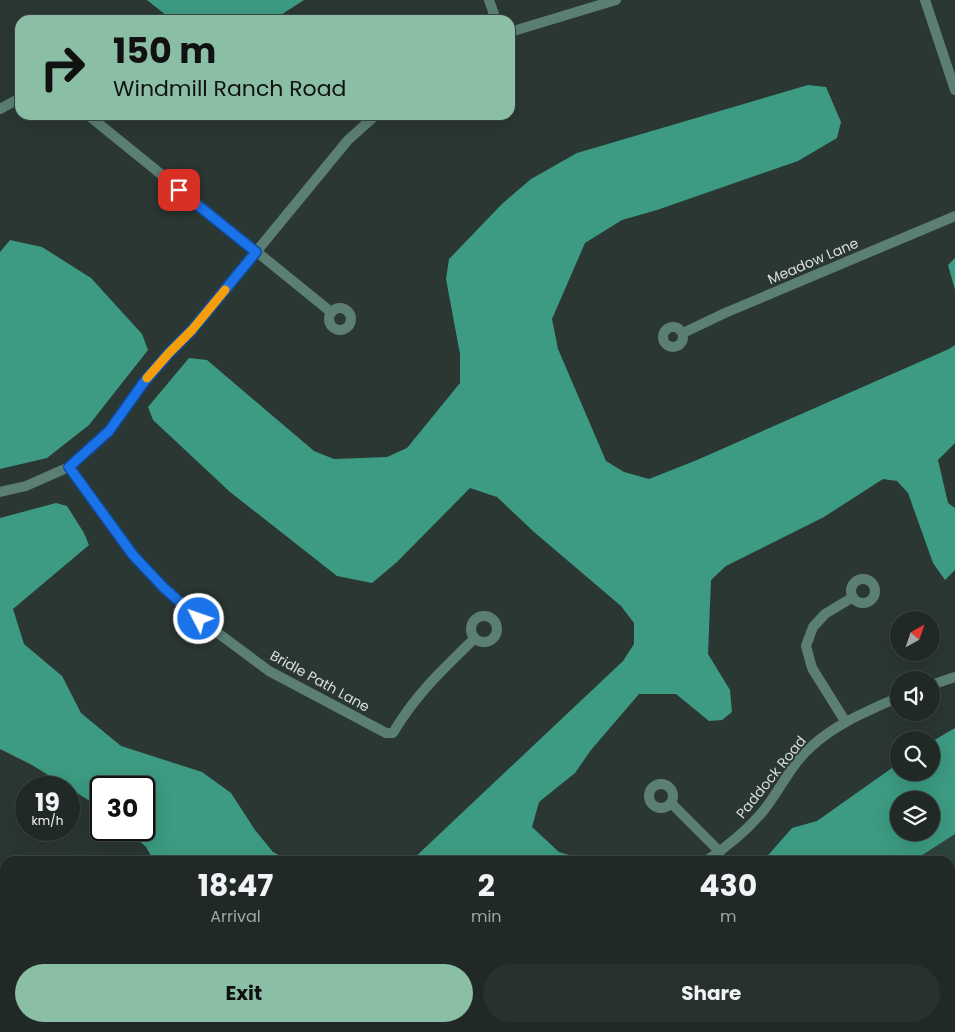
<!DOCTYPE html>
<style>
body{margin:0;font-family:Poppins,sans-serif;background:#28312e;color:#f1f3f6;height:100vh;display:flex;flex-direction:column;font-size:19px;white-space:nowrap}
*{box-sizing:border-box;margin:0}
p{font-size:16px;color:#a2a6a7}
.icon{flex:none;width:28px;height:28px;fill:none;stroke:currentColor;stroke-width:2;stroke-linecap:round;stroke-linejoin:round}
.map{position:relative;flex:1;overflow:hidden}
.drawer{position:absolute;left:0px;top:856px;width:955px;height:176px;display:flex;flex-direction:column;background:#202926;border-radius:15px 15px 0 0;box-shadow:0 5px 20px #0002,0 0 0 1px #3d4543}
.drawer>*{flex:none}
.guide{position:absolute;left:15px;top:15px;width:500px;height:105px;border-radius:15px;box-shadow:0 5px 20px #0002,0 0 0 1px #3d4543;background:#8abfa5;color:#111;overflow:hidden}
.needle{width:32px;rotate:40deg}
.fabs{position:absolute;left:890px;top:611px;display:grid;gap:10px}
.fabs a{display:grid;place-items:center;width:50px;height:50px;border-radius:50%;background:#202926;box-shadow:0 5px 20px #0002,0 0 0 1px #3d4543;font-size:25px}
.speed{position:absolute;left:15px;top:776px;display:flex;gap:10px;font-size:25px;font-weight:700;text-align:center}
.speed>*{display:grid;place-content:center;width:65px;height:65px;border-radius:50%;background:#202926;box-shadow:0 5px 20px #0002,0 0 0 1px #3d4543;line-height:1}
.speed small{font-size:12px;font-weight:400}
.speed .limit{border:2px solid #111;border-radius:8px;background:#fff;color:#111}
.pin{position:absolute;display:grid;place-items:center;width:42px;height:42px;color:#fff;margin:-21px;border-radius:10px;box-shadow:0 2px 8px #0006}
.me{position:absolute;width:55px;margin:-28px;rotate:311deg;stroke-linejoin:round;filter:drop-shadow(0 0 4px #0008)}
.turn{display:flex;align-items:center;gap:18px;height:105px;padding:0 15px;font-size:22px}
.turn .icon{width:65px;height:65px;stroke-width:2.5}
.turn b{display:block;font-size:35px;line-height:42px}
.eta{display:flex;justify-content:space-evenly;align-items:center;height:85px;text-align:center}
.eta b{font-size:30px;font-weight:700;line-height:35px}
.action{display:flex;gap:10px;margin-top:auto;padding:10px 15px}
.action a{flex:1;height:58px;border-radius:30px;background:#8abfa5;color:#111;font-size:20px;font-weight:700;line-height:58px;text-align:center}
.action a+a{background:#28312e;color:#f1f3f6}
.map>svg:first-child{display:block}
</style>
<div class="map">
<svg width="955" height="1032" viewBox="0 0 955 1032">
<rect width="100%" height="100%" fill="#2b3733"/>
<path fill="#2f433d" d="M955,834V1032H749L751,1028H950V861H913Z"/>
<path fill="#0b4c3d" d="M955,863V956L950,953V865Z"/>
<path fill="#3c9b82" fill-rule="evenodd" d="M147,0H304L273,20H172Z
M808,85L826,87L841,122L837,138L798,161L657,210L622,220L585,243L552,319L558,349L606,461L624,472L649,479L697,460L949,349L955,345V443L938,460L948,503L955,508V570L945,580L933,563L908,493L897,481L883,479L824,517L726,566L711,580L708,654L730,690L732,712L722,720L709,721L676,694H639L591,750L575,773L539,802L532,827L559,852L576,857L580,861H511L496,860L492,861H411L623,661L634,644V623L621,606L534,532L497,497L470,488L397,562L372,583L337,576L230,492L153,420L148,407L189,358L207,360L314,451L334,459L387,457L407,448L460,383V354L446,279L449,259L502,204L531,179L577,153Z
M10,240L42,247L91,278L142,334L148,350L89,425L47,458L0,469V252Z
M955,258V290L948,265Z
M56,503L67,506L84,533L89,545L13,609L24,644L62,676L81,713L121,746L202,772L231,793L255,830L273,852L290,861H154L146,847L127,830H144V788H101V808L32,765L0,749V518Z
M955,728V834L913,861H763L792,828L817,821L899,763V772H931V742ZM899,800H931V832H899Z
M199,1028H287L285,1032H199Z
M331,1028H402L404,1032H336Z
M672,1028H755L753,1032H673Z"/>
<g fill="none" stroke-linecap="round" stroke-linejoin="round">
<path stroke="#5c7f74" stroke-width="10" d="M489,0L496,20
M925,0L955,90
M510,32L616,0
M0,109L20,98
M88,115L331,312
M329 319a11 11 0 1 1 22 0a11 11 0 1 1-22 0Z
M663 337a10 10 0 1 1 20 0a10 10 0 1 1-20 0Z
M683,333L725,313L955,216
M69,467L133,555L163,587L199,619L269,671L386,733H393C415,695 444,668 475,638
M0,492L26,486L69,467L109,431L144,382L169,353L192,330L348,140L376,115
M851 591a12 12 0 1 1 24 0a12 12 0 1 1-24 0Z
M471 629a13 13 0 1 1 26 0a13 13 0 1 1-26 0Z
M931,685L955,677
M845,721L812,668L806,646L813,627L825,614L853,597
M649 796a12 12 0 1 1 24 0a12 12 0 1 1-24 0Z
M671,803L720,852
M706,861C728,846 747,831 764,810C780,790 791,764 812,746C837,723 868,711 899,697
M0,874L5,877
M83,1032L84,1028
M632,1032V1028"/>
</g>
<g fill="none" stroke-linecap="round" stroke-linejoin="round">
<g stroke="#114b97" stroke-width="12">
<path id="route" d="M179,190L256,252L192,330L169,353L144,382L109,431L69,467L133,555L163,587L199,619"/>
</g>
<use href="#route" stroke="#1a73e8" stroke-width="9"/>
<path stroke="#f59e0b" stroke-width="9" d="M147,378L169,353L192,330L225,290"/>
</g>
<g text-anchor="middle" stroke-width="4" stroke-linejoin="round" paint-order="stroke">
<g font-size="14" fill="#d7dedb" stroke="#2b3733">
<text transform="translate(813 261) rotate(-23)" y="5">Meadow Lane</text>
<text transform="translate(320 681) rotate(29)" y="5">Bridle Path Lane</text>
<text transform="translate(771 777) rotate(-51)" y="5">Paddock Road</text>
</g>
</g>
</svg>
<div class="fabs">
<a><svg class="needle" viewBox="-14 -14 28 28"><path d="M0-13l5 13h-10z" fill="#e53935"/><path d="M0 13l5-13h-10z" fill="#a2a6a7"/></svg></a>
<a><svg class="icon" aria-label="sound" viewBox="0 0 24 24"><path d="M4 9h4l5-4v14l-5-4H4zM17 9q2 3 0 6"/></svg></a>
<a><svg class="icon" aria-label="search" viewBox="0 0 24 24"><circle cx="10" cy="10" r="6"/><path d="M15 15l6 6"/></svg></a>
<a><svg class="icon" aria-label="layers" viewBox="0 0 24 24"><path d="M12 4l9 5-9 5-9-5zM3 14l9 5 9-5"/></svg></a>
</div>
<div class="speed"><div>19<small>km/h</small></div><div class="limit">30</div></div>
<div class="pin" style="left:179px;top:190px;background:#d93025"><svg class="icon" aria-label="arrive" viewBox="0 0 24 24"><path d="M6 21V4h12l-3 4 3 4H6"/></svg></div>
<svg class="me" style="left:199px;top:619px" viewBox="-20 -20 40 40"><circle r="17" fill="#1a73e8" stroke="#fff" stroke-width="3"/><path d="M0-11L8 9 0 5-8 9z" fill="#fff"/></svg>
<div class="guide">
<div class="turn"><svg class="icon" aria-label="right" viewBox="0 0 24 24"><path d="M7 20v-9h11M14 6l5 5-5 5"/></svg><div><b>150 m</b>Windmill Ranch Road</div></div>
</div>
<section class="drawer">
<div class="eta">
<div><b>18:47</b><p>Arrival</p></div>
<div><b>2</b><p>min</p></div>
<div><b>430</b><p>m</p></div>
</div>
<div class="action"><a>Exit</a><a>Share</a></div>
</section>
</div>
